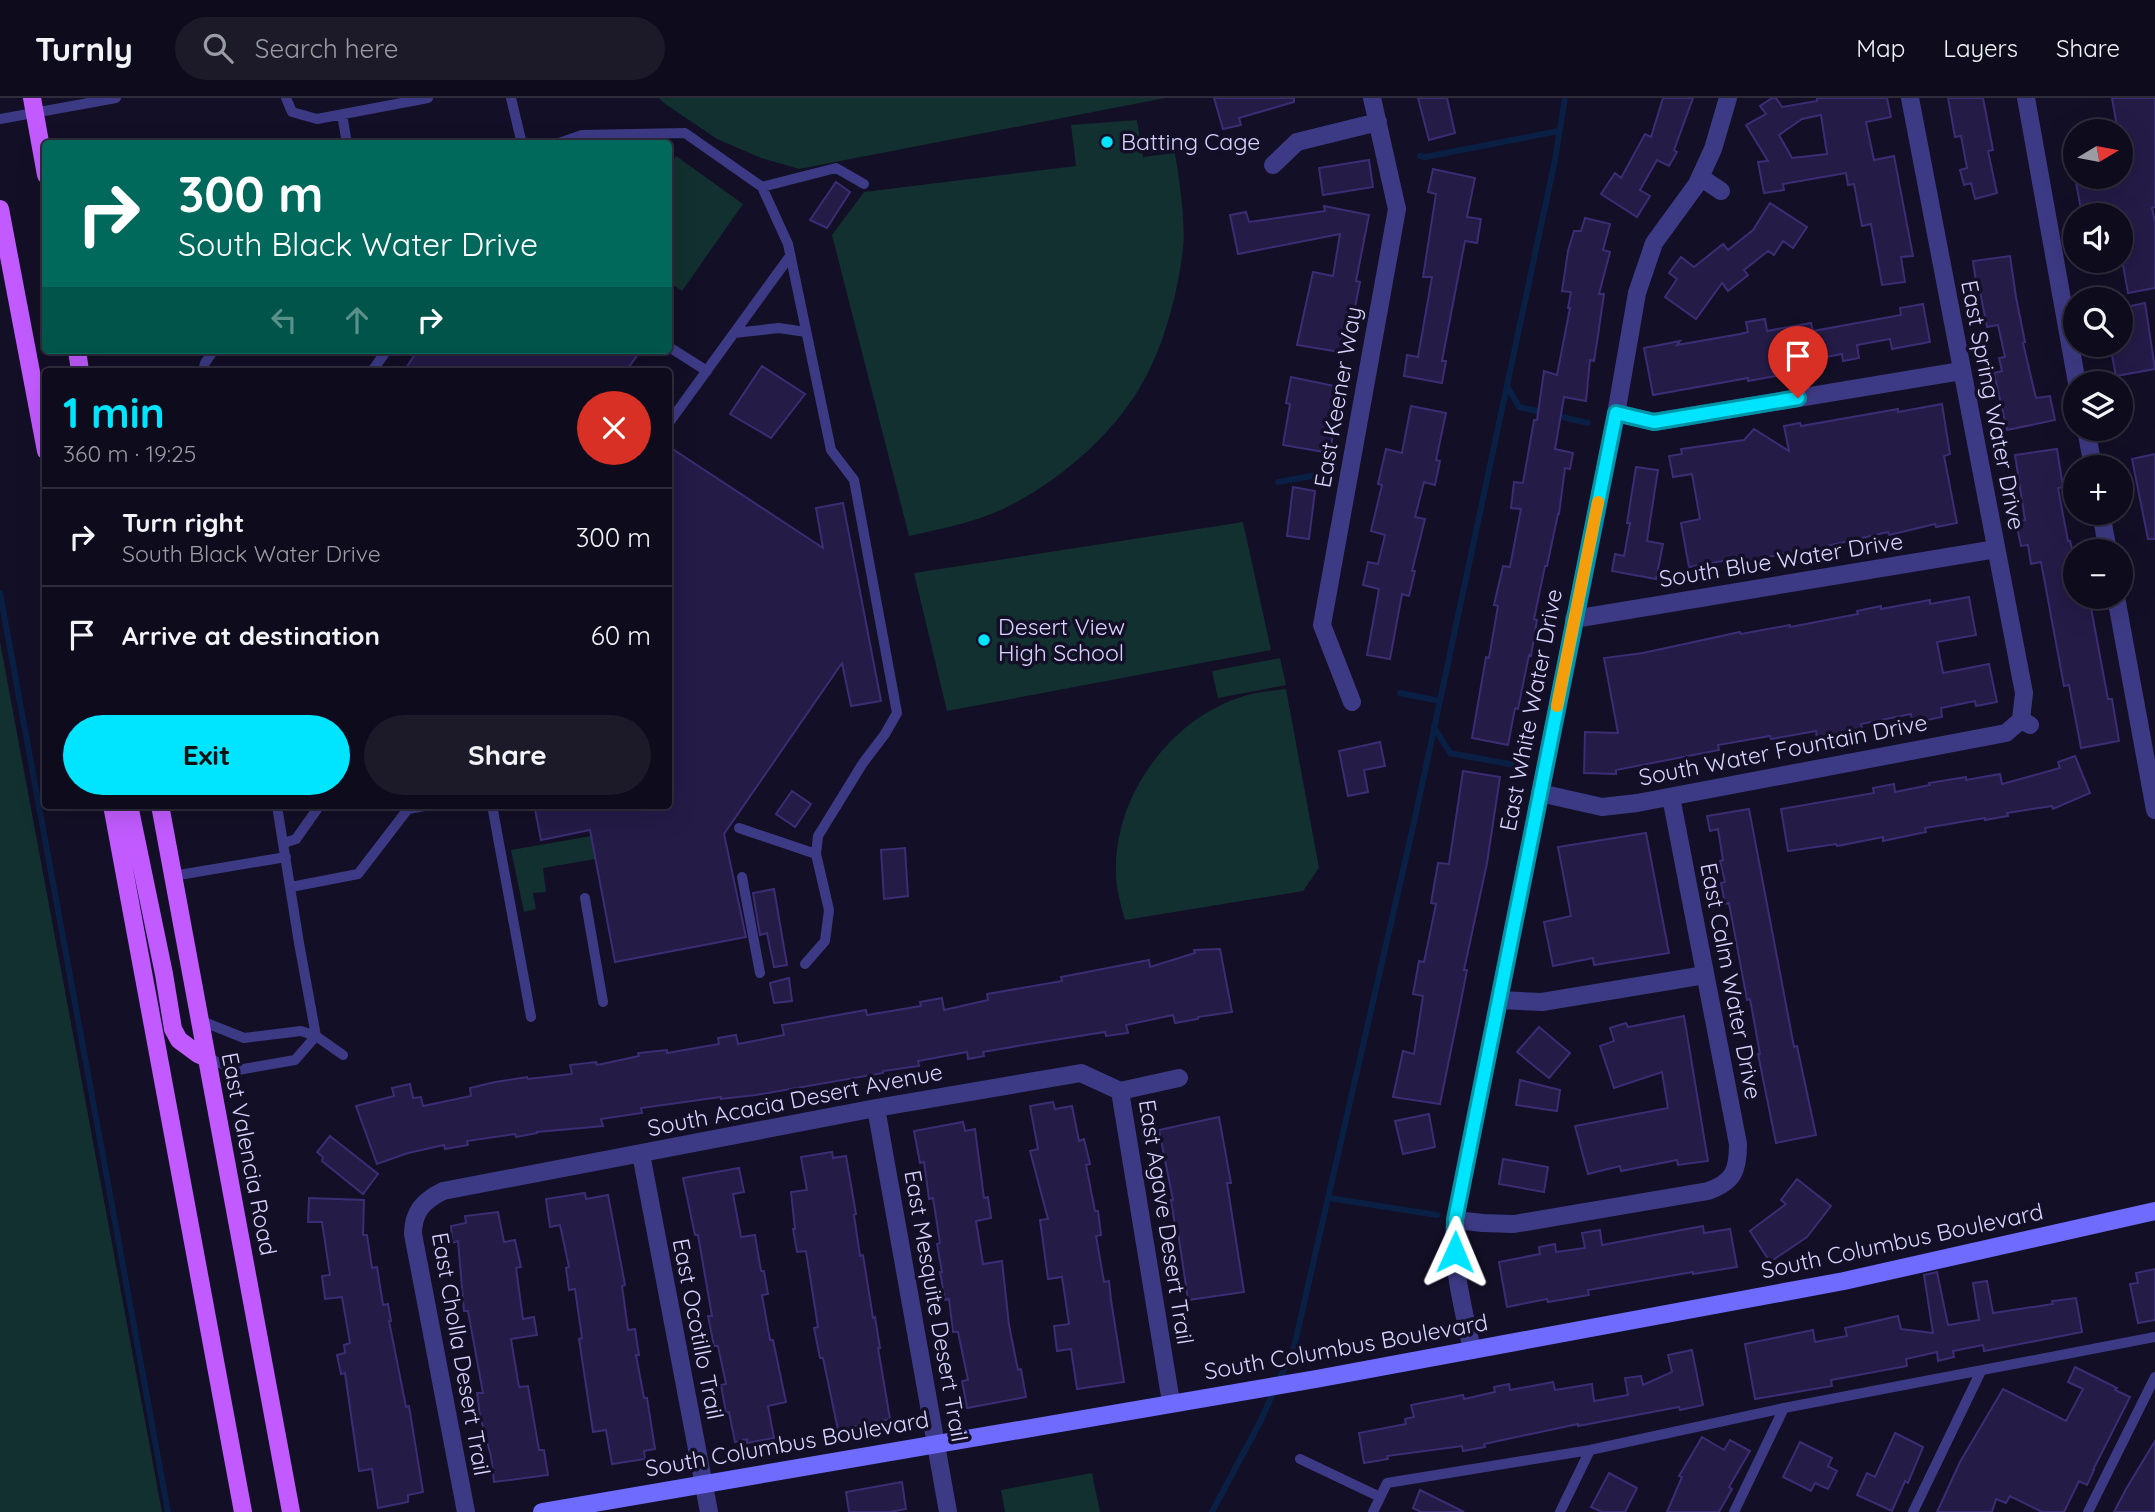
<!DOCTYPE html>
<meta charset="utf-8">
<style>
body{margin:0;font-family:Quicksand,sans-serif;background:#1c1929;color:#f1f3f6;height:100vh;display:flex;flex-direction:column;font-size:26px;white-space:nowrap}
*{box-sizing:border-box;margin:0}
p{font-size:23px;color:#9b9ba3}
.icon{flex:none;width:38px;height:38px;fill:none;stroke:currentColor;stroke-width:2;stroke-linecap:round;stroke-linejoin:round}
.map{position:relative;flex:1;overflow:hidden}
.details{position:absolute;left:42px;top:270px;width:630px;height:441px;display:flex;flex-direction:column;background:#0e0b1c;border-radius:7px;box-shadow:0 7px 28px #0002,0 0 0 2px #2e2b3b}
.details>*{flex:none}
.banner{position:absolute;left:42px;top:42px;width:630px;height:214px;border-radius:7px;box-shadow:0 7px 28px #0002,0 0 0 2px #2e2b3b;background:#00695c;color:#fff;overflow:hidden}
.needle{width:46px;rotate:80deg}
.buttons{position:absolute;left:2063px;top:21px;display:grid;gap:14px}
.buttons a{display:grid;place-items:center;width:70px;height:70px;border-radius:50%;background:#0e0b1c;box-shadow:0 7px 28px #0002,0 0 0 2px #2e2b3b;font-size:35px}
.pin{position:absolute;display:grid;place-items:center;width:60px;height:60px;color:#fff;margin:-72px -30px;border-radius:50% 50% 50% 0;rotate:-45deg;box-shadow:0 0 7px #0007}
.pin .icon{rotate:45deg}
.me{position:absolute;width:77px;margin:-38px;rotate:1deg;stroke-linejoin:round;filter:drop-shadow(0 0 5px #0008)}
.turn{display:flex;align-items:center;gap:24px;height:147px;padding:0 21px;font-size:32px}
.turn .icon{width:91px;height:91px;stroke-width:2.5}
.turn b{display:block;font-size:49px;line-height:60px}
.lanes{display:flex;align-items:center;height:66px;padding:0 21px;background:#0003;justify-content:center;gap:35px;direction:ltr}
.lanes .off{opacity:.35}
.round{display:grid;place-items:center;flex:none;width:74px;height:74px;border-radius:37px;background:#1c1929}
.summary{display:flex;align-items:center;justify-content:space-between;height:119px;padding:0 21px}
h1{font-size:42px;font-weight:700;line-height:52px;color:#00e5ff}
.primary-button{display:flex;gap:14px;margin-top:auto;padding:14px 21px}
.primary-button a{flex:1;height:80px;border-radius:42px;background:#00e5ff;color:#111;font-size:28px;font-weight:700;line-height:80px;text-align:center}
.primary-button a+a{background:#1c1929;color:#f1f3f6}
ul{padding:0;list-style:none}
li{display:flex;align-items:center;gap:21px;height:98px;padding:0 21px;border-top:2px solid #2e2b3b}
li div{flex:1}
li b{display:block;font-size:26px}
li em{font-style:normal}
header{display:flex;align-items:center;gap:42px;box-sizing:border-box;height:98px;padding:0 35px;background:#0e0b1c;border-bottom:2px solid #2e2b3b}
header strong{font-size:33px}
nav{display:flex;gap:38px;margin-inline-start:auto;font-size:24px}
.search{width:490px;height:63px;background:#1c1929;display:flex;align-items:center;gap:18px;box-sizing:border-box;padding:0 24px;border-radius:38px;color:#9b9ba3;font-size:26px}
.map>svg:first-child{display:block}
</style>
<header>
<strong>Turnly</strong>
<div class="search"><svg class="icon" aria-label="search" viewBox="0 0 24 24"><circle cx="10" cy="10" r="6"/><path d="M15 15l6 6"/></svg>Search here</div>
<nav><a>Map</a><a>Layers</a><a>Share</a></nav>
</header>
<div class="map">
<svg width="2155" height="1414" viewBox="0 0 2155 1414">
<rect width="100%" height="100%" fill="#130f26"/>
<path fill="#12302f" d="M659,0H1165L799,71L761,60L717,41L664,5Z
M1137,22L1143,59L1175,55C1179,81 1186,124 1183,150C1178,196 1163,252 1139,291C1109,341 1054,387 1001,412C972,425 940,431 909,438L832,137L864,94L1076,68L1071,27Z
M676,58L743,106L682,193L668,184L669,68Z
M1243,424L1271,552L947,613L914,475Z
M0,544L162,1414H0Z
M1280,560L1286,587L1218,600L1212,573Z
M1286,591L1319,770L1303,793L1125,822C1120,805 1115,786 1116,768C1117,694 1172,620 1244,598C1257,594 1272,593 1286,591Z
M591,738L595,761L543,770L546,794L533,795L536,811L524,814L511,752Z
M1092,1375L1100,1414H1005L1001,1392Z"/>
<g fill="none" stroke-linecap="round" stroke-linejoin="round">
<path stroke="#0a1f44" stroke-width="6" d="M1420,58L1425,59L1559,33
M1507,288L1519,309L1588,325
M1278,384L1333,374
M0,495L168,1414
M1400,595L1440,603
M1434,629L1450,655L1525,669
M1329,1100L1437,1117
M1212,1414L1260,1324L1294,1249L1415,720L1555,62L1565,0"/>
</g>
<path fill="#241b47" stroke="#3b2d73" stroke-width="2" fill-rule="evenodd" d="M1214,0H1294V4L1239,20L1241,27L1223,31Z
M1418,0H1447L1455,35L1429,42Z
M1663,0H1693L1674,52L1677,54L1669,68L1657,62L1640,92L1650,98L1637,119L1601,96L1615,75L1621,80L1645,36L1651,39Z
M1772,0H1776L1782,9L1817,3V0H1887L1891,19L1866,24L1874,62L1894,58L1913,158L1901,159L1905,184L1882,187L1871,126L1862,128L1854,86L1848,87L1846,75L1783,86L1784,92L1764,95L1758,64L1768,63L1746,27L1766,16L1760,8ZM1821,17L1827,56L1792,60L1779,37L1802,21Z
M1948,0H1983L1993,52L1988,53L1997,95L1975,101L1971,85L1964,87L1960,72L1967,70L1961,38L1955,39Z
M2112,0H2155V109L2152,110L2155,124V190L2128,195L2121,156V117H2114L2113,113L2082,117L2075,79H2121V28L2117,29Z
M1369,62L1373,89L1323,97L1319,70Z
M1433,71L1475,80L1467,119L1481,121L1477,145L1465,143L1442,263H1446L1442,285L1404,278L1407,257L1418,259L1432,179H1423L1436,96L1428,94Z
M836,84L850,94L827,130L810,122Z
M1770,105L1807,129L1793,150L1783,143L1774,157L1768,153L1744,172L1748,177L1728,193L1722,185L1696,221L1665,199L1677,181L1669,175L1681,159L1694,169L1723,146L1728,152L1753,132Z
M1324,108L1369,117L1356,183L1360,184L1346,255L1297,247L1313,174L1333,178L1340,136L1238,156L1230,117L1246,114L1249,124L1325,113Z
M1585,120L1610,126L1603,152L1610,154L1599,196H1604L1597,244L1594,263L1590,262L1586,303L1564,299L1555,351L1573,355L1570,371L1565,370L1559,416H1558L1547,468H1545L1534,521L1537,522L1531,558L1529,557L1518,611L1515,610L1508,647L1472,640L1486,559L1489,560L1498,508L1494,507L1503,468L1510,469L1521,411L1511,410L1514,384L1523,385L1534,322H1537L1544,273L1557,277L1570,210H1568L1571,194L1562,193L1568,153L1574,133H1581Z
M2010,158L2016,199L2025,244L2023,245L2036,300L2050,298L2055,322L2007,332L1994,275L2002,273L1999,260L2005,259L1998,227L1987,229L1978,183L1976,184L1973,163Z
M2145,205L2155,271L2116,278L2110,247H2121V210Z
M1923,206L1930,244L1892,251L1890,241L1857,247L1859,260L1843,263L1842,256L1783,267L1775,269L1776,278L1748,283V280L1653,297L1644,250L1680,243L1677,247L1740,236L1748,234L1746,224L1765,221L1767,233L1811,225L1813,233L1901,217L1900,210Z
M418,252H641L626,273H404Z
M762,268L805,296L771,340L730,316Z
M1291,279L1339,289L1331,323H1335L1330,355L1283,347L1290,306L1286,305Z
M1942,306L1950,356L1944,358L1957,425L1936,429L1935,426L1889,437L1888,434L1827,448V452L1790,458V455L1740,464L1739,460L1689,469L1681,425L1700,421L1692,376L1673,379L1669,358L1682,356L1681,351L1744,342L1754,331L1789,353L1784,328L1800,325L1801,328L1898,311V314Z
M1411,308L1446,315L1436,362L1440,363L1435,387L1424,384L1415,419L1425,421L1412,473H1415L1409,498L1402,496L1390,561L1367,557L1379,491L1363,487L1368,464L1378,466L1385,437L1371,433L1382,387L1378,386L1386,351L1402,355Z
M668,348L823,450L816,410L843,405L881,603L851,608L842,565L724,736L746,839L615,864L590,732L541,742L535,711L557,707H668Z
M2057,351L2063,389L2058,390L2068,443H2070L2076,467V499H2089L2108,601H2112L2119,643L2081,650L2069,587L2064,588L2041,464L2031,466L2028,447L2021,448L2016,424L2025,422L2015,357Z
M2155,356V441H2148L2132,361Z
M1636,369L1658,372L1647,443L1663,446L1656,481L1612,473L1615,456L1624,458L1630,425H1627Z
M1293,389L1315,393L1309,441L1287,438Z
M1969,499L1976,537L1937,544L1943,575L1989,566L1997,604L1976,608L1975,603L1941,610L1942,619L1912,625L1911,616L1861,626L1863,634L1817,642L1816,633L1771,641L1770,638L1718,647L1719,652L1616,672V676L1584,675L1585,634L1618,635L1604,560L1643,555L1740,534L1741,536L1790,527V529L1858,516L1857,513L1881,508V511L1930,502V506Z
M1380,644L1385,668L1364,672L1368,694L1348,698L1339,653Z
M2075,658L2090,695L2053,711L2052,708L2007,715L2008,718L1985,722V720L1925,730L1926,734L1883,743V739L1837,748L1836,746L1788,753L1781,711L1874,695L1873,690L1894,686L1895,694L1930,687L1929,685L1966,679V682L2000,676L2002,686L2060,670L2058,664Z
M1463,673L1500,679L1487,765L1464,872H1467L1459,913L1440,1006L1393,999L1403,953L1414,956L1423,898L1413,896L1419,863L1424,864L1436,806L1431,805L1438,765L1449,766Z
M792,693L811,706L795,729L776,716Z
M1749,711L1794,949L1797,948L1816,1037L1776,1045L1758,956H1760L1750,901L1747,902L1729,805L1725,806L1721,785L1725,784L1720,763L1723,762L1718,731L1710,733L1707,718Z
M1646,735L1669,855L1594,867L1593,860L1553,868L1544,824L1571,818L1558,749Z
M905,750L908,798L884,801L881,752Z
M774,791L787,867L774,869L767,835L760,837L753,795Z
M1220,851L1232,914L1198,919V921L1175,925L1173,917L1126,927L1128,935L1106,938L1105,934L1023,947L983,954L984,958L968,961L967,954L918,963L919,968L883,973V975L756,997L721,1001V999L641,1010L642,1015L601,1021L603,1028L537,1034V1035L516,1039L515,1036L467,1043L468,1047L445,1051L444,1047L408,1055L377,1066L356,1008L394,998L392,990L410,986L413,1000L421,999L423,1008L471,998L470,990L495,984L527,979L528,981L572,976L570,967L596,964L597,967L639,958L638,955L667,952V955L719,946L718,940L736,937L738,946L784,937L782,927L866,912L867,917L921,908L920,904L942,900L944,912L988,902L987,896L1062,883L1061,879L1149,862L1150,869L1195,855L1194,852Z
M789,880L792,903L774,905L770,885Z
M1684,918L1708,1063L1678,1067L1677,1062L1621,1073L1620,1068L1588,1076L1575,1028L1668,1010L1662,974L1614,990L1600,948L1614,943L1610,930L1626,925L1628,929Z
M1539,929L1570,955L1549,980L1517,954Z
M1520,982L1560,992L1557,1013L1516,1007Z
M1053,1004L1055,1011L1072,1008L1079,1043L1084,1041L1090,1066L1086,1067L1095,1113H1098L1101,1137L1096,1138L1104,1184L1109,1183L1111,1202L1124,1284L1077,1291L1071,1251L1057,1253L1054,1228L1069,1226L1062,1179L1048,1181L1040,1122L1048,1121L1030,1053L1038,1051L1030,1008Z
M1429,1016L1435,1049L1403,1056L1395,1023Z
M1219,1019L1231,1085H1227L1244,1194L1188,1202L1177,1127L1175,1128L1171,1102H1173L1159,1032Z
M963,1024L965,1033L975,1031L984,1100L988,1099L991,1120L976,1123L983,1166L1002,1163L1009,1227L1018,1272L1021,1271L1026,1299L967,1310L962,1283L968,1282L958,1234H953L949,1201L945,1202L940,1174H942L937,1146L940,1145L933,1100L929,1101L924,1064L920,1065L914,1033Z
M330,1038L378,1076L363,1096L322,1063L323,1059L317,1054Z
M832,1054L833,1060L846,1058L856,1116L854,1117L860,1158L863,1157L873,1220L875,1219L880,1250H878L890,1321L838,1332L823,1260H820L814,1230L818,1229L806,1153L797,1154L793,1131H795L791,1094L807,1092L801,1059Z
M1503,1061L1548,1069L1544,1094L1499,1086Z
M739,1070L744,1094L733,1096L741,1139L755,1137L761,1173H764L768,1196L762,1197L770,1242H773L786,1304L768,1308L774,1340L747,1345V1341L735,1344L729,1314L726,1315L721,1287L726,1286L718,1248H714L708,1218H712L698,1137H695L683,1080Z
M1797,1081L1831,1108L1807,1139L1770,1164L1750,1133L1786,1106L1781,1102Z
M585,1095L586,1101L608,1097L625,1187L622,1188L628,1232L635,1231L639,1257H636L644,1300H647L655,1351L644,1353L645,1361L612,1366L606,1332L593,1334L579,1241L582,1240L575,1191L569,1192L566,1170L569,1169L560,1127L550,1129L546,1101Z
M309,1100L364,1102L363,1137H367L372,1170L377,1169L383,1207L388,1206L391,1223H389L406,1309L409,1308L423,1394L408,1397V1404L378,1410L372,1371L359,1373L345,1275L341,1276L337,1257L345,1255L344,1247L350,1245L342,1199L325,1201L322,1178L330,1177L322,1124H308Z
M498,1114L504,1144L515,1142L521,1169L516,1170L523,1221L534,1219L537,1237L511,1241L519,1289L528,1288L539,1352H544L548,1377L494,1384L491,1358L480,1318L477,1295H483L468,1213H464L458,1143L452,1145L451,1128L466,1125L465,1118Z
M1703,1128L1704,1135L1730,1131L1737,1169L1693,1176V1174L1588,1192L1589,1197L1548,1204L1547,1201L1507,1209L1499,1164L1540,1156L1539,1149L1555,1146L1556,1154L1585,1150L1582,1135L1600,1132L1602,1147Z
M2155,1171V1222L2138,1225L2130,1186L2138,1185L2136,1175Z
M1937,1174L1948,1227L1979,1222L1973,1185L1987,1183L1993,1215L2053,1206L2052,1203L2076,1200L2082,1234L1984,1253L1983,1247L1953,1253L1954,1259L1938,1263L1937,1254L1906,1261L1907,1268L1831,1282L1832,1288L1755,1301L1745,1246L1813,1232L1815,1244L1847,1238L1845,1230L1898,1218L1901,1231L1933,1235L1924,1177Z
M1692,1252L1703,1307L1680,1312L1679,1309L1578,1328V1326L1484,1346L1485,1349L1463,1353L1462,1348L1387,1358L1388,1361L1364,1365L1359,1335L1406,1326L1405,1321L1414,1319L1411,1307L1463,1297L1464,1301L1495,1294L1494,1289L1509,1286L1510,1292L1553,1284L1555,1292L1592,1286L1594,1303L1628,1297L1625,1280L1641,1278L1643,1287L1672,1274L1668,1257Z
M2075,1269L2117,1290L2115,1292L2130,1299L2093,1372H2094L2087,1387L2079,1383L2064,1414H2042L2010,1398L2006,1405L1996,1401L1992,1414H1937L1960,1364L2003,1291L2066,1323L2083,1291L2068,1284Z
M1895,1335L1923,1349L1908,1385L1905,1383L1892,1413L1857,1397L1867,1375L1875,1379Z
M1702,1339L1724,1352L1730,1342L1750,1353L1729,1389L1732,1391L1719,1414H1667L1682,1379L1679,1378Z
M2155,1343V1414H2114L2126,1391Z
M1800,1344L1832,1360L1828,1368L1837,1373L1828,1391L1815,1385L1811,1393L1783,1379Z
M1609,1375L1637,1390L1625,1414H1602L1591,1409Z
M902,1384L906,1411L890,1414H849L846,1394Z
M1420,1392L1464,1414H1421L1413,1410Z"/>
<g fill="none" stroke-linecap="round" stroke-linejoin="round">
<path stroke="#3d3a85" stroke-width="10" d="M286,0L292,14L317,21L428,0
M511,0L522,46
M342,16L347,46
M0,21L116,0
M556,46L582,37L685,35L762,89L788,146L831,352L854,382L897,615L885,636L863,665L818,738L816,756L829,812L825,843L805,866
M762,89L836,70L864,86
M734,235L779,230L806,234
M669,249L707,273
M203,273L205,265L214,252
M372,273L387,252
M668,326L790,158
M492,707L531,919
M277,708L299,845L316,938L343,957
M739,730L816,756
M284,745L296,741L320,707
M173,778L286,759
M742,779L760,875
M291,789L358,776L408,711L430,707
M585,800L603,904
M199,922L244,940L301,933L316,938L295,962L238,972L207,960
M1300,1361L1380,1399
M1373,1414L1387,1385L1590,1352L1784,1310L2155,1239
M1560,1414L1590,1352
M1734,1414L1784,1310
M1913,1414L1981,1273
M2088,1414L2155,1279"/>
<path stroke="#3d3a85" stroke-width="18" d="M1910,0L2024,595L2021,622
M2026,0L2077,285
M1273,67L1297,44L1378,24
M1700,79L1721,93
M1616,315L1654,324L1961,273
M2086,331L2093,369
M2101,415L2108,453
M2116,499L2155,712
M1574,521L1996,451
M1352,604L1322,527L1397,111L1372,0
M1540,695L1602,709L1637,705L2006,635L2021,622L2030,627
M1499,902L1542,904L1705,877
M1120,993L1171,1304
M876,1010L948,1414
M641,1056L709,1414
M1455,1122L1483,1125L1514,1126L1708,1093C1734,1084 1738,1072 1738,1046L1671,699
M1472,1252C1463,1209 1451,1166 1455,1122L1615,322L1637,195L1654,145L1697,86L1713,51L1728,0
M466,1414L413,1136C413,1114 423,1103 443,1093L876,1010L1081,975L1120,993L1179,980"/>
<path stroke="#6f6bff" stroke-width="18" d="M542,1414L1316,1281L1844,1183L2155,1113"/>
<path stroke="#c25bff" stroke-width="18" d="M32,0L46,77
M0,111L46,353
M77,252L80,273
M112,707L243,1414
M129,707L164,876L173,931L179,942L198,956L207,960
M160,707L291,1414"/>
</g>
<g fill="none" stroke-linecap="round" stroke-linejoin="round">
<g stroke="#0095a6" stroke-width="18">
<path id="route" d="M1455,1154V1122L1616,315L1654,324L1798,300"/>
</g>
<use href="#route" stroke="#00e5ff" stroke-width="12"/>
<path stroke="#f59e0b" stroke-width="12" d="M1557,608L1598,404"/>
</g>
<g fill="#00e5ff" stroke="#130f26" stroke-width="2.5">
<circle cx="1107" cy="44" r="7"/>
<circle cx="984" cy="542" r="7"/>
</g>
<g text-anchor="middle" stroke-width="7" stroke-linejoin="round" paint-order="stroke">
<g font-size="23" fill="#d9d4ff" stroke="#130f26" text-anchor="start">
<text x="1121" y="52">Batting Cage</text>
<text x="998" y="537">Desert View<tspan x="998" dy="26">High School</tspan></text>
</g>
<g font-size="23" fill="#d9d4ff" stroke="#130f26">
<text transform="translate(1338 299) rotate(-80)" y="8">East Keener Way</text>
<text transform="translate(1993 307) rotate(79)" y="8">East Spring Water Drive</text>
<text transform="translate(1781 462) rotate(-9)" y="8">South Blue Water Drive</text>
<text transform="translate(1531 612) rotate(-79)" y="8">East White Water Drive</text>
<text transform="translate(1783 652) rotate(-11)" y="8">South Water Fountain Drive</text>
<text transform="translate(1731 883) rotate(79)" y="8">East Calm Water Drive</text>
<text transform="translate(795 1002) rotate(-11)" y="8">South Acacia Desert Avenue</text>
<text transform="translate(249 1056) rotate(79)" y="8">East Valencia Road</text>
<text transform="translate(1166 1124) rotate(81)" y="8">East Agave Desert Trail</text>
<text transform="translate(1902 1143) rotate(-12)" y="8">South Columbus Boulevard</text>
<text transform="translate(936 1208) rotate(80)" y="8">East Mesquite Desert Trail</text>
<text transform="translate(698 1231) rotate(79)" y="8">East Ocotillo Trail</text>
<text transform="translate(1346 1249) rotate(-10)" y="8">South Columbus Boulevard</text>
<text transform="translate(461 1256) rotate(80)" y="8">East Cholla Desert Trail</text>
<text transform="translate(787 1346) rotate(-10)" y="8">South Columbus Boulevard</text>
</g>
</g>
</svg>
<div class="buttons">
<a><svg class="needle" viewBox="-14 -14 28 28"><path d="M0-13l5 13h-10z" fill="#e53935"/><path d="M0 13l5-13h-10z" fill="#9b9ba3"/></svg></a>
<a><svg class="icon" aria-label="sound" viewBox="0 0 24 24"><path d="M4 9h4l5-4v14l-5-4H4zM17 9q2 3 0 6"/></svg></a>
<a><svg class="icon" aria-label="search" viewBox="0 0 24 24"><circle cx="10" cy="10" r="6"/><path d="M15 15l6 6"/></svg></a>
<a><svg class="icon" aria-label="layers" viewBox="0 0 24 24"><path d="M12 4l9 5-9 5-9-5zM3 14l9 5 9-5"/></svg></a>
<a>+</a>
<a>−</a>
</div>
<div class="pin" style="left:1798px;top:300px;background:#d93025"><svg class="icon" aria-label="arrive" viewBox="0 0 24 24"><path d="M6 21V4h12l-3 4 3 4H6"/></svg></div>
<svg class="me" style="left:1455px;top:1154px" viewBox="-20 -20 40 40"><path d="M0-17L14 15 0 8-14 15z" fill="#00e5ff" stroke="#fff" stroke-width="4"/></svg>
<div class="banner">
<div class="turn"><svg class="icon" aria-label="right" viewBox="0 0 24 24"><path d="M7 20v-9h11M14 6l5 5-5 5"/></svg><div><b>300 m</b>South Black Water Drive</div></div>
<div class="lanes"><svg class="icon off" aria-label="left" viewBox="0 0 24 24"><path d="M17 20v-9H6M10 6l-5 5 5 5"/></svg><svg class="icon off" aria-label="ahead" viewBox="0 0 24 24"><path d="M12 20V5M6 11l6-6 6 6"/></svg><svg class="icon" aria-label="right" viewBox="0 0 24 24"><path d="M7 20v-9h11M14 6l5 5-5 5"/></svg></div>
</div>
<section class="details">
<div class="summary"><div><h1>1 min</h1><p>360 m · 19:25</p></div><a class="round" style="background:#d93025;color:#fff"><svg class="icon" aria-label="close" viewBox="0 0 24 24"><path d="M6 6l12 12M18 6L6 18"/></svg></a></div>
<ul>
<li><svg class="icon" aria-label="right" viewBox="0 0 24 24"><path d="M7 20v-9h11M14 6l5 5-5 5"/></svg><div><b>Turn right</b><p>South Black Water Drive</p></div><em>300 m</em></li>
<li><svg class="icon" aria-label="arrive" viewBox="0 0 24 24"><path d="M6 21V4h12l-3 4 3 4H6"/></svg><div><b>Arrive at destination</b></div><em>60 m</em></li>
</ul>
<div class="primary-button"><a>Exit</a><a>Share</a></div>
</section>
</div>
